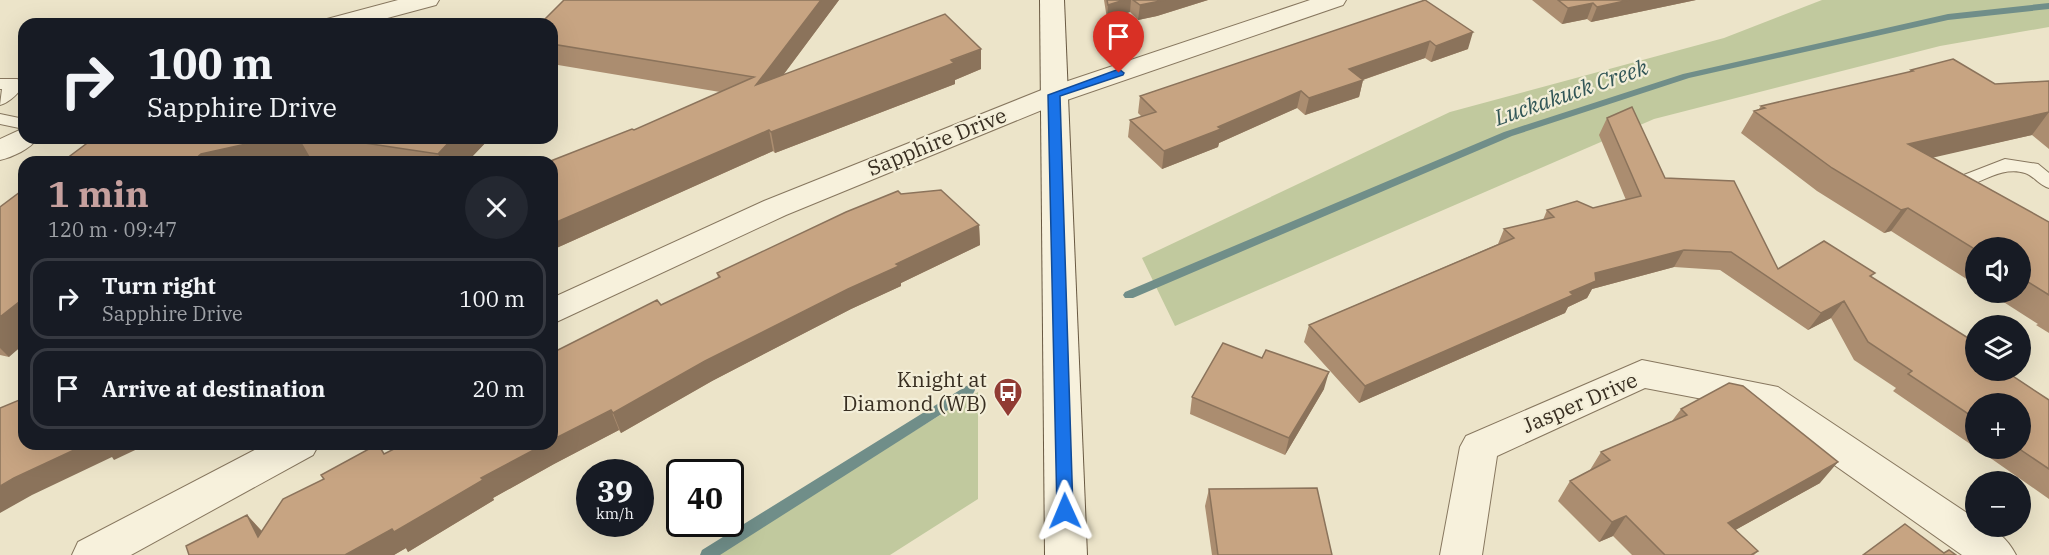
<!DOCTYPE html>
<meta charset="utf-8">
<style>
body{margin:0;font-family:"IBM Plex Serif",serif;background:#242831;color:#f1f3f6;height:100vh;display:flex;flex-direction:column;font-size:22px;white-space:nowrap}
*{box-sizing:border-box;margin:0}
p{font-size:20px;color:#9ea1a6}
.icon{flex:none;width:33px;height:33px;fill:none;stroke:currentColor;stroke-width:2;stroke-linecap:round;stroke-linejoin:round}
.map{position:relative;flex:1;overflow:hidden}
.panel{position:absolute;left:18px;top:156px;width:540px;height:294px;display:flex;flex-direction:column;background:#171b24;border-radius:18px;box-shadow:0 6px 24px #0002}
.panel>*{flex:none}
.banner{position:absolute;left:18px;top:18px;width:540px;height:126px;border-radius:18px;box-shadow:0 6px 24px #0002;background:#171b24;color:#f1f3f6;overflow:hidden}
.tools{position:absolute;left:1965px;top:237px;display:grid;gap:12px}
.tools a{display:grid;place-items:center;width:66px;height:66px;border-radius:50%;background:#171b24;box-shadow:0 6px 24px #0002;font-size:30px}
.speed{position:absolute;left:576px;top:459px;display:flex;gap:12px;font-size:30px;font-weight:700;text-align:center}
.speed>*{display:grid;place-content:center;width:78px;height:78px;border-radius:50%;background:#171b24;box-shadow:0 6px 24px #0002;line-height:1}
.speed small{font-size:15px;font-weight:400}
.speed .limit{border:3px solid #111;border-radius:9px;background:#fff;color:#111}
.pin{position:absolute;display:grid;place-items:center;width:51px;height:51px;color:#fff;margin:-62px -26px;border-radius:50% 50% 50% 0;rotate:-45deg;box-shadow:0 0 6px #0007}
.pin .icon{rotate:45deg}
.me{position:absolute;width:66px;margin:-33px;rotate:359deg;stroke-linejoin:round;filter:drop-shadow(0 0 4px #0008)}
.turn{display:flex;align-items:center;gap:21px;height:126px;padding:0 30px;font-size:27px}
.turn .icon{width:78px;height:78px;stroke-width:2.5}
.turn b{display:block;font-size:42px;line-height:51px}
.round{display:grid;place-items:center;flex:none;width:63px;height:63px;border-radius:32px;background:#242831}
.overview{display:flex;align-items:center;justify-content:space-between;height:102px;padding:0 30px}
h1{font-size:36px;font-weight:700;line-height:45px;color:#c6a09e}
ul{padding:0;list-style:none}
li{display:flex;align-items:center;gap:18px;height:81px;margin:0 12px 9px;padding:0 18px;border:3px solid #363941;border-radius:18px}
li div{flex:1}
li b{display:block;font-size:22px}
li em{font-style:normal}
.map>svg:first-child{display:block}
</style>
<div class="map">
<svg width="2049" height="555" viewBox="0 0 2049 555">
<rect width="100%" height="100%" fill="#ece4c9"/>
<path fill="#c1c99e" d="M1822,0H2049V27L1940,46L1654,119L1175,326L1142,258L1450,112L1724,38Z
M978,392V499L890,555H711Z"/>
<g fill="none" stroke-linecap="round" stroke-linejoin="round">
<path fill="#708e89" fill-rule="evenodd" d="M2049,3V9L1948,20L1689,78L1512,136L1133,298H1125L1123,295L1125,292L1504,132L1683,74L1948,14Z
M968,385L973,386L975,390L973,394L720,555H700L702,550Z"/>
<g stroke="#87775f" stroke-width="2">
<path id="lane" d="M0,79H17L24,82C22,91 9,103 0,105L2,89H0Z
M0,114L24,119V129L0,124Z
M2005,159L2038,164L2049,173V188C2039,185 2034,176 2025,173C2006,167 1988,178 1971,185L1972,198L1969,202H1957L1953,182L1956,178Z"/>
</g>
<g stroke="#87775f" stroke-width="2">
<path id="street" d="M398,0H439L436,5L365,24H323L327,19Z
M1310,0H1346L1343,5L1064,101L786,215L552,324V298L764,201L1044,89Z
M24,128V138H38C30,149 13,157 0,160V139Z
M1642,360L1778,387L1976,519V526C1994,526 2008,539 2016,555H1962L1755,409L1645,388L1497,456L1482,555H1440L1460,447L1466,436Z
M266,444H319L313,455L131,555H72L78,542Z"/>
</g>
<g stroke="#695942" stroke-width="2">
<path id="secondary" d="M1040,0H1064L1087,555H1045Z"/>
</g>
<use href="#lane" fill="#f7f1dc" fill-rule="evenodd"/>
<use href="#street" fill="#f7f1dc" fill-rule="evenodd"/>
<use href="#secondary" fill="#f7f1dc" fill-rule="evenodd"/>
</g>
<path fill="#ab8d70" d="M564,0H839L784,74L981,49V69L955,80V84L775,153L773,151L552,250V162L634,130L720,92L552,64V24Z
M1104,0H1208L1157,16L1138,20L1130,12L1107,19Z
M1425,0L1468,49L1431,62L1425,58L1363,80L1359,97L1305,115L1297,108L1219,143L1218,147L1162,169L1128,137L1130,120L1142,117L1138,113L1140,96Z
M1532,0H1696L1591,22L1587,19L1562,24Z
M1911,70L1995,84L2049,81V149L2032,135L1932,157L2049,222V333L2036,325L2038,324L1988,292H2020V248H1976V285L1891,231L1884,233L1817,191L1741,133L1754,111L1759,109L1761,106L1909,72Z
M1607,118L1665,178L1778,269L1872,277L1976,370H2008L2007,372L2049,400V499L1976,448H2020L1976,404V448L1893,391L1896,388L1854,360L1831,318L1808,330L1720,270L1674,267L1592,289L1587,298L1568,307L1565,313L1359,403L1304,342L1309,325L1498,244L1504,229L1543,220L1547,210L1593,208L1626,200L1599,135Z
M94,138H490L467,162H332L311,159L297,162H62Z
M901,194L979,225L980,245L901,283V286L851,309L712,381L621,433L619,430L554,464L493,498L494,500L408,552L406,548L394,555H189L247,515L262,531L385,454L552,444L661,305L718,278L717,273Z
M0,207L9,357L0,355Z
M1324,389L1285,455L1190,414L1192,397Z
M1681,409L1820,483L1735,530L1758,551L1754,555H1632L1613,536L1599,542L1558,501L1570,481L1590,470L1601,452L1672,421Z
M1209,489L1332,555H1212L1205,506Z"/>
<path fill="#8b735b" d="M821,0H839L760,106L756,85Z
M1124,0H1131L1130,12L1107,19L1108,5Z
M1165,0H1208L1157,16L1138,20L1140,5Z
M1629,0H1696L1591,22L1597,7Z
M1593,3L1587,19L1562,24L1568,8Z
M1473,32L1468,49L1431,62L1436,46Z
M1430,41L1425,58L1345,86L1349,69Z
M981,49V69L955,80V84L775,153L771,132Z
M1363,80L1359,97L1305,115L1309,98Z
M1301,91L1297,108L1219,143L1218,147L1162,169L1164,151Z
M2049,112L2032,135L1892,167L1908,144Z
M769,130L773,151L552,250V224Z
M273,138H299L311,159L297,162H192L201,154Z
M453,138H490L467,162H442L438,154Z
M1908,208L1891,231L1884,233L1901,210Z
M979,225L980,245L901,283V286L851,309L712,381L621,433L613,413L705,361L896,264Z
M1684,250L1674,267L1592,289L1587,298L1568,307L1565,313L1359,403L1365,386L1570,292L1595,273Z
M24,298V344L9,357L0,348V317Z
M1844,301L1831,318L1808,330L1821,313Z
M1329,372L1324,389L1285,455L1289,438Z
M611,410L619,430L554,464L493,498L494,500L408,552L406,548L394,555H345L481,478L545,444H552V440Z
M87,444H148L114,460L112,457L32,495L0,513V486L14,478Z
M1838,462L1820,483L1712,543L1728,523Z
M247,515L264,534L258,537Z
M1626,516L1613,536L1599,542L1612,522Z"/>
<path fill="#c7a482" stroke="#8b735b" stroke-width="1.5" d="M564,0H821L756,85L945,14L981,49L951,60L954,63L771,132L769,130L552,224V162H548L632,129L634,130L754,77L552,44V24H540Z
M1107,0H1124L1108,5Z
M1133,0H1165L1140,5Z
M1425,0L1473,32L1436,46L1430,41L1349,69L1363,80L1309,98L1301,91L1218,127L1221,129L1164,151L1130,120L1156,112L1140,96Z
M1558,0H1629L1597,7L1593,3L1568,8Z
M1953,59L1995,84L2049,81V112L1908,144L2049,222V295L2020,277V248H1976V250L1908,208L1901,210L1832,168L1754,111L1765,108L1761,106L1913,71L1911,70Z
M1632,107L1665,178L1734,181L1778,269L1824,241L1875,273L1870,276L1976,343V370H2006L2005,371L2049,400V469L2018,448H2020V404H1976V419L1908,374L1912,371L1868,342L1844,301L1821,313L1731,252L1684,250L1595,273L1596,281L1570,292L1573,295L1365,386L1309,325L1514,238L1504,229L1554,217L1547,210L1577,201L1593,208L1641,196L1607,118Z
M94,138H273L201,154L192,162H62Z
M331,138H453L438,154Z
M24,189V298L0,317V207Z
M941,190L979,225L896,264L899,266L848,289L705,361L613,413L611,410L552,440V353L657,300L661,305L720,277L717,273L846,212L898,191L901,194Z
M1223,343L1262,358L1266,350L1329,372L1289,438L1192,397Z
M1729,383L1743,386L1838,462L1728,523L1758,551L1751,555H1665L1626,516L1612,522L1570,481L1610,460L1601,452L1687,415L1681,409Z
M24,398V444H87L14,478L0,486V408Z
M378,444L384,454L404,444H545L481,478L483,480L394,532L392,529L345,555H189L186,546L247,515L258,537L283,499L324,479L321,475Z
M1317,488L1332,555H1218L1209,489Z
M1905,524L1944,553L1949,550L1956,555H1863Z"/>
<path fill="#1a73e8" stroke="#114b97" stroke-width="1.5" d="M1119,69L1124,73L1123,75L1060,96L1073,511L1071,516H1059L1057,511L1048,95Z"/>
<defs>
<g id="bus-pin" transform="scale(1.5)"><path d="M0 17L-7.5 6A9.5 9.5 0 1 1 7.5 6Z" fill="#913b33" stroke="#f3eed8"/><path d="M-5-6H5V4H4V6H2V4H-2V6H-4V4H-5ZM-3.5-4V0h7V-4ZM-3.5 1.2v1.5H-2V1.2ZM2 1.2v1.5H3.5V1.2Z" fill="#fff"/></g>
</defs>
<g fill-rule="evenodd">
<use href="#bus-pin" x="1008" y="392"/>
</g>
<g text-anchor="middle" stroke-width="4.5" stroke-linejoin="round" paint-order="stroke">
<g font-size="21" fill="#382e21" stroke="#f3eed8">
<text transform="translate(937 142) rotate(-22)" y="7">Sapphire Drive</text>
<text transform="translate(1580 403) rotate(-23)" y="7">Jasper Drive</text>
</g>
<g font-size="21" fill="#382e21" stroke="#f3eed8" text-anchor="end">
<text x="987" y="387">Knight at<tspan x="987" dy="24">Diamond (WB)</tspan></text>
</g>
<g font-size="22" font-style="italic" fill="#325657" stroke="#f3eed8">
<text transform="translate(1571 92) rotate(-19)" y="8">Luckakuck Creek</text>
</g>
</g>
</svg>
<div class="tools">
<a><svg class="icon" aria-label="sound" viewBox="0 0 24 24"><path d="M4 9h4l5-4v14l-5-4H4zM17 9q2 3 0 6"/></svg></a>
<a><svg class="icon" aria-label="layers" viewBox="0 0 24 24"><path d="M12 4l9 5-9 5-9-5zM3 14l9 5 9-5"/></svg></a>
<a>+</a>
<a>−</a>
</div>
<div class="speed"><div>39<small>km/h</small></div><div class="limit">40</div></div>
<div class="pin" style="left:1119px;top:73px;background:#d93025"><svg class="icon" aria-label="arrive" viewBox="0 0 24 24"><path d="M6 21V4h12l-3 4 3 4H6"/></svg></div>
<svg class="me" style="left:1065px;top:511px" viewBox="-20 -20 40 40"><path d="M0-17L14 15 0 8-14 15z" fill="#1a73e8" stroke="#fff" stroke-width="4"/></svg>
<div class="banner">
<div class="turn"><svg class="icon" aria-label="right" viewBox="0 0 24 24"><path d="M7 20v-9h11M14 6l5 5-5 5"/></svg><div><b>100 m</b>Sapphire Drive</div></div>
</div>
<section class="panel">
<div class="overview"><div><h1>1 min</h1><p>120 m · 09:47</p></div><a class="round"><svg class="icon" aria-label="close" viewBox="0 0 24 24"><path d="M6 6l12 12M18 6L6 18"/></svg></a></div>
<ul>
<li><svg class="icon" aria-label="right" viewBox="0 0 24 24"><path d="M7 20v-9h11M14 6l5 5-5 5"/></svg><div><b>Turn right</b><p>Sapphire Drive</p></div><em>100 m</em></li>
<li><svg class="icon" aria-label="arrive" viewBox="0 0 24 24"><path d="M6 21V4h12l-3 4 3 4H6"/></svg><div><b>Arrive at destination</b></div><em>20 m</em></li>
</ul>
</section>
</div>
